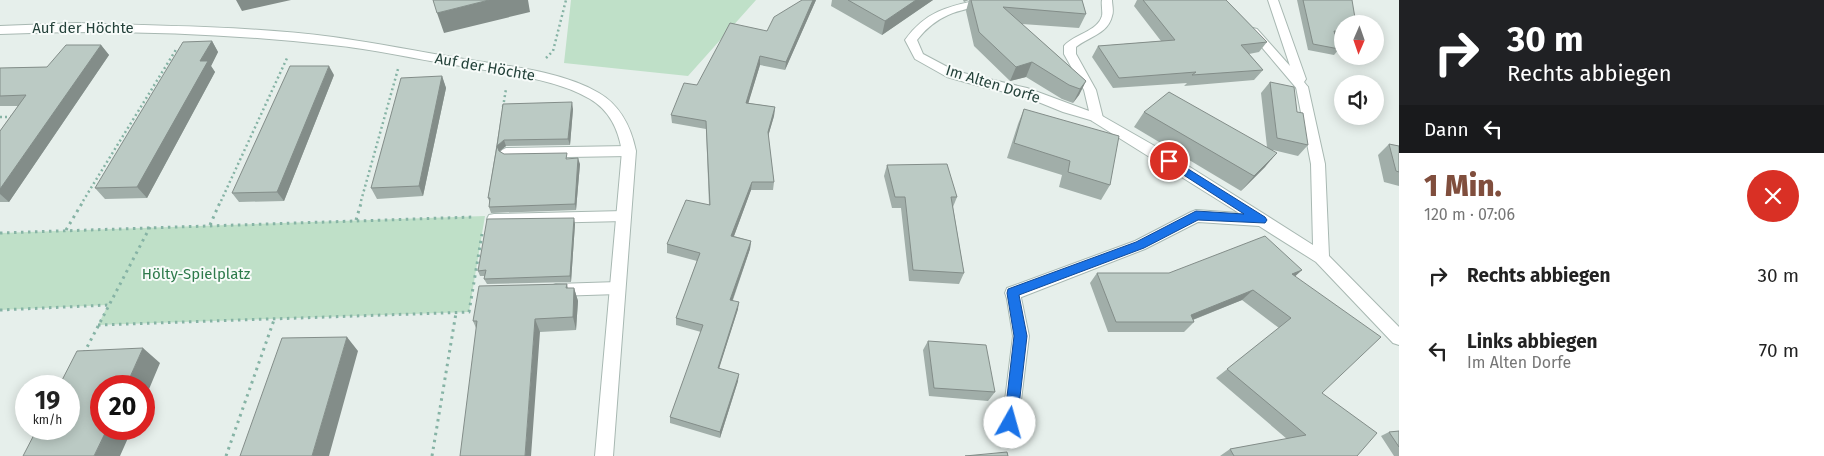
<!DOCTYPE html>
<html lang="de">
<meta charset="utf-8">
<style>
body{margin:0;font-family:"Fira Sans",sans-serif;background:#f6f6f6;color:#222;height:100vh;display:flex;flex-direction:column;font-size:19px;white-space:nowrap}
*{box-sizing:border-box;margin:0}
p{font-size:16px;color:#767676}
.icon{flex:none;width:28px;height:28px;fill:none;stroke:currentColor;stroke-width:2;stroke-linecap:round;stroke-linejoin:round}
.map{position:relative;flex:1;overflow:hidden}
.details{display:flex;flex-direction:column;background:#fff;width:425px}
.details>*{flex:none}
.hud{background:#202124;color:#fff;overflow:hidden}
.needle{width:32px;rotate:182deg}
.buttons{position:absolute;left:1334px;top:15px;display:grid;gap:10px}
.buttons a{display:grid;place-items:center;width:50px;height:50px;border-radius:50%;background:#fff;box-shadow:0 2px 12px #0003;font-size:25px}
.speed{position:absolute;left:15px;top:375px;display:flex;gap:10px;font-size:25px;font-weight:700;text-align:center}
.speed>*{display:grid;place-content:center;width:65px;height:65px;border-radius:50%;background:#fff;box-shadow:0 2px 12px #0003;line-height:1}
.speed small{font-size:12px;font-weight:400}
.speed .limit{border:8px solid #d22;background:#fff;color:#111}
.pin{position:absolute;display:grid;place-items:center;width:42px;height:42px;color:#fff;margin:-21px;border:2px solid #fff;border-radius:50%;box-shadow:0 1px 5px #0007}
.me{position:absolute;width:55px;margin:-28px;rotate:7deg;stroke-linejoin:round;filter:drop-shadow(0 0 4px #0008)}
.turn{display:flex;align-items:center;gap:18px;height:105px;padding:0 25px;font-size:22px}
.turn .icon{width:65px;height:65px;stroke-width:2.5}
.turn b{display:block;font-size:35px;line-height:42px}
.then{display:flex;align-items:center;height:48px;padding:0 25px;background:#0003;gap:10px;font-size:19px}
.round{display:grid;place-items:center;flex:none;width:52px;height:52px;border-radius:26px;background:#f6f6f6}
.head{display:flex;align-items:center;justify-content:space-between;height:85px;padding:0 25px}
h1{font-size:30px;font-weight:800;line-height:38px;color:#804e3d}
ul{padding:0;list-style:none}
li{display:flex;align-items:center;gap:15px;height:75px;padding:0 25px}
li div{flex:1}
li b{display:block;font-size:19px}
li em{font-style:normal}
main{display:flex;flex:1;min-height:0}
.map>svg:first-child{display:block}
</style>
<main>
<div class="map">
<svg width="1399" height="456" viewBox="0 0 1399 456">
<rect width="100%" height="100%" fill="#e6efeb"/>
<path fill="#bfe0c8" d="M571,0H756L688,76L564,63Z
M485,216L469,312L98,325L108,305L0,310V233Z"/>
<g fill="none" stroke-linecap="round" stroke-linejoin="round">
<g stroke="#a8b8b2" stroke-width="2">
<path id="lane" d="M980,0H1001L996,3C962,10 940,11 917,40L923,54L955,71L1027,88L1089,111L1084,90L1064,54V46C1074,34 1097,32 1102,16C1103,11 1101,5 1102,0H1112C1112,5 1114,11 1112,16C1108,34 1088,37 1076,47V54L1096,90L1103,118L1101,121L1097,122L1063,112L1021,95L986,88L947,77L915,59L905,40C925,12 948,6 980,0Z
M1268,0H1278L1306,79L1304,82L1308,87L1306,90H1298L1248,31L1253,28L1257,29L1290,66Z
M629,146L633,148L635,151L633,154L629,156L506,158L502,156L500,153L502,150L506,148Z
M624,211L629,212L631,216L629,220L624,221L494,224L489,223L487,219L489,215L494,214Z
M618,282L623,284L625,288L623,292L618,294L556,296L551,294L549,290L551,286L556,284Z
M1013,287L1018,289L1020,293L1029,336L1016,440L1014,446L1008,448L1002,446L1000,440L1013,336L1006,293L1008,289Z"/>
</g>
<g stroke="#a8b8b2" stroke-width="2">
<path id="street" d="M77,23C162,26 249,26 333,37C377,43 421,52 464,59C506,66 562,71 599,93C621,106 631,127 636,151L613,456H595L622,151C618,129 610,111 590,99C553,77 497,73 455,65C414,59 373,49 332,45C222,33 111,29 0,34V26Z
M1302,83L1308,87L1325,164L1329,256L1399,327V345L1393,343L1316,262L1259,226L1198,222L1145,249L1019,298L1013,300L1007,298L1005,293L1007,288L1135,241L1191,212L1196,210L1239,213L1092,121L1090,118L1092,115L1097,113L1174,157L1313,245L1311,164L1296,87Z"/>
</g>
<path stroke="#86b3a5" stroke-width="2.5" stroke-dasharray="2 3" stroke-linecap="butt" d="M546,58L553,51L566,0
M503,107L506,89
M0,117H12
M83,201L177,48
M221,201L288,56
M361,201L398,69"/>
<path stroke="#86b3a5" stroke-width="3" stroke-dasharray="2.5 4.5" stroke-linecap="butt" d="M356,220L362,200
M210,225L221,200
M66,230L84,200
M0,233L474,217
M0,310L108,305
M98,325L469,312L482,234
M84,353L150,227
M226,456L274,320
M432,456L456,313"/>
<use href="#lane" fill="#fff" fill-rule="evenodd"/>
<use href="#street" fill="#fff" fill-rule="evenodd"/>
</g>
<path fill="#a1aea9" d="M802,0H816L785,70L760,65L748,103L775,107L774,116L768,136L774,182L773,190H751L734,236L751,241L750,249L733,300L738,309L719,368L738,381L720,438L670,423V417L701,332L676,325V318L697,261L667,253V244L709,205L706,129L672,123L671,115L697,85L767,31Z
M832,0H933L882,35L831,6Z
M963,0H1082L1086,14L1079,28L1022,24L1086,81L1079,95L1073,103L1062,99L1026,77L1010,81L974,46L966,11L969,0L964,2Z
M1137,0H1226L1267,42L1259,52L1249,54L1263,70L1254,80L1184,86L1187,83L1113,88L1092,57L1098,46L1161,41L1134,6Z
M1297,0H1352L1342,24V40L1336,38L1339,49L1334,55L1308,50Z
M212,41L218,52L211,66L215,72L147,198L105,199L95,188Z
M101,45L109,55L9,202H0V131L18,106H0V68L47,67Z
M334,75L284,201L239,202L232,193Z
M442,76L446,88L423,196L377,199L371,188Z
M1270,82L1297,112L1308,145L1298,156L1273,150L1265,167L1241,191L1134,127L1144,112L1267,147L1261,93Z
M503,104L573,109L570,145L506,146L499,151L504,154L568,159L580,164L576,210L491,213L489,207L490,203L488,198Z
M1024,109L1110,185L1101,200L1059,187L1062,175L1007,158L1018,124Z
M1389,144L1399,146V186L1384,182L1378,155Z
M887,165L957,197L953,207L964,273L959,284L909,281L901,208H892L884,176Z
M575,224L571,282L487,284L484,279L485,276H480L478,271Z
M1302,270L1295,276L1322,393L1357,456H1220L1230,449L1287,439L1216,378L1279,328L1242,300L1193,320L1194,322L1184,332H1108L1090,283L1097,273H1169Z
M567,284L568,288H574L578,301L576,330L540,332L476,328L473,321Z
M928,341L995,392L988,401L929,396L923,350Z
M1399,431V456H1394L1381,436L1389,432Z"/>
<path fill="#838d89" d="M236,0H291L242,11Z
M489,0H528L530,12L444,33L437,13Z
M813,0H816L785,70L786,62Z
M916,0H933L882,35L885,21Z
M212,41L218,52L211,66L215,72L147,198L137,187L200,61Z
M101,45L109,55L9,202L0,194V189Z
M760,56V65L746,111V103Z
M1032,62L1026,77L1010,81L1016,67Z
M329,66L334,75L284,201L277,192Z
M442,76L446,88L423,196L419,186Z
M1086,81L1079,95L1073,103L1080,89Z
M572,102L573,109L570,145L568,139Z
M775,107L774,116L767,140L768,132Z
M504,140L506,146L499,152L497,146Z
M1277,153L1265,167L1241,191L1254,176Z
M578,158L580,164L576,210L575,204Z
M752,182L751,190L731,244V236Z
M574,218L575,224L571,282L570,276Z
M751,241L750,249L730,307V300Z
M1302,270L1291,280L1292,274Z
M574,288L578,301L576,330L573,317Z
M1253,290L1242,300L1187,322L1191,315Z
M739,302L738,309L717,375L718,368Z
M535,319L540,332L531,456H525Z
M347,337L358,351L329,456H312Z
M143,348L160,363L144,401V386H126Z
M739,374L738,381L720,438V432Z
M107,429H132L120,456H94Z"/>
<path fill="#bbcac4" stroke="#838d89" d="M433,0H489L437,13Z
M802,0H813L786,62L760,56L746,103L775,107L768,132L774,182H752L731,236L751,241L730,300L739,302L718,368L739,374L720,432L670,417L703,325L676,318L700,253L667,244L686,200L710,205L706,121L671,115L684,83L697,85L730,23L767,31L774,17Z
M848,0H916L885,21Z
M971,0H1082L1086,14L1003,7L1086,81L1080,89L1069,85L1032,62L1016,67L979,32Z
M1143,0H1226L1267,42L1241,45L1263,70L1192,75L1196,72L1119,78L1098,46L1175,40Z
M1303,0H1352L1356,24H1342V32L1334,31L1339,49L1313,44Z
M212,41L200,61H208L137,187L95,188L183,42Z
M66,45H101L0,189V131L26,95L0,96V68L47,67Z
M290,66H329L277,192L232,193Z
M442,76L419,186L371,188L401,78Z
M1270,82L1294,87L1297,112L1303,113L1308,145L1277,138Z
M1169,92L1277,153L1254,176L1144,112Z
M572,102L568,139L504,140L497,146L503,104Z
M1024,109L1119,136L1110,185L1068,172L1070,161L1014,143Z
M1389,144L1399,146V172L1396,171Z
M497,146L499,151L504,154L567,153L566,159L578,158L575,204L489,207L490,198H488Z
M947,164L957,197H951L964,273L913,270L905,197H895L887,165Z
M574,218L570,276L484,279L486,270L478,271L487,219Z
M1265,236L1302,270L1292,274L1381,337L1322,393L1377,433L1357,456H1234L1230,449L1306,435L1227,369L1291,318L1253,290L1191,315L1194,322H1116L1097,273H1169Z
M567,284L566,288H574L573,317L535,319L525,456H460L477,321H473L479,286Z
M347,337L312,456H240L282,338Z
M928,341L986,345L995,392L934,388Z
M143,348L126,386H101V429H107L94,456H23L37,429H69V386H59L77,351Z
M1399,431V447L1389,432Z
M1007,452L1008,456H965Z"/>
<path fill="#1a73e8" stroke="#114b97" d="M1169,157L1265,217L1267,220L1265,223L1198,220L1144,248L1019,295L1027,336L1017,423L1015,427L1010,429L1006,427L1004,423L1014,336L1007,293L1008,289L1136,242L1196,211L1244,214L1165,163L1163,161L1165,158Z"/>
<g text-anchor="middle" stroke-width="4" stroke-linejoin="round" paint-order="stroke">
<g font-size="15" fill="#24423a" stroke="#f7fbf9">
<text x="83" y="33">Auf der Höchte</text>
<text transform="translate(485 67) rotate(10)" y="5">Auf der Höchte</text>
<text transform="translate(993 84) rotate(17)" y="5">Im Alten Dorfe</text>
</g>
<g font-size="15" fill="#2d7a4b" stroke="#f7fbf9">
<text x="196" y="279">Hölty-Spielplatz</text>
</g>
</g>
</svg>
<div class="buttons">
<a><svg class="needle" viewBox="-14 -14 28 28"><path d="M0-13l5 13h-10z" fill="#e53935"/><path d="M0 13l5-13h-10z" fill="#767676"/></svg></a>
<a><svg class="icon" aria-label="sound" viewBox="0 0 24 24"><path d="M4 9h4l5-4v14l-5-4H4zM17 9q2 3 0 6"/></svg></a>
</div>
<div class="speed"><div>19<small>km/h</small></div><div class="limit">20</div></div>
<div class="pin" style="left:1169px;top:161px;background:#d93025"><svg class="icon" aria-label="arrive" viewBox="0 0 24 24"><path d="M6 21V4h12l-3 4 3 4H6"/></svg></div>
<svg class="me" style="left:1010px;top:423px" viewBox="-20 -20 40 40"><circle r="19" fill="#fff"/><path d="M0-13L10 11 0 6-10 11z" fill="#1a73e8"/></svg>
</div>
<section class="details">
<div class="hud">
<div class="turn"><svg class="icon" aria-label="right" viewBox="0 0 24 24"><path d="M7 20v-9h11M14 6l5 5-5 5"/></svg><div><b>30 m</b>Rechts abbiegen</div></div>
<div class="then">Dann<svg class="icon" aria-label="left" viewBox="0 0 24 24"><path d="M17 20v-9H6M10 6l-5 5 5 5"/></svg></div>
</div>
<div class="head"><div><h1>1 Min.</h1><p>120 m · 07:06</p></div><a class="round" style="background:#d93025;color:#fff"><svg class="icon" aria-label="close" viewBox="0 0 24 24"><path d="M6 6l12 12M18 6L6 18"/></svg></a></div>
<ul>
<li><svg class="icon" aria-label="right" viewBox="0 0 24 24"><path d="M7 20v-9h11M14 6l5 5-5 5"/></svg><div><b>Rechts abbiegen</b></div><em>30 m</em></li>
<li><svg class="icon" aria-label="left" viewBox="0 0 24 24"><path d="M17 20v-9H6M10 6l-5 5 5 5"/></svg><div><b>Links abbiegen</b><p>Im Alten Dorfe</p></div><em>70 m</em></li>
</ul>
</section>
</main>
